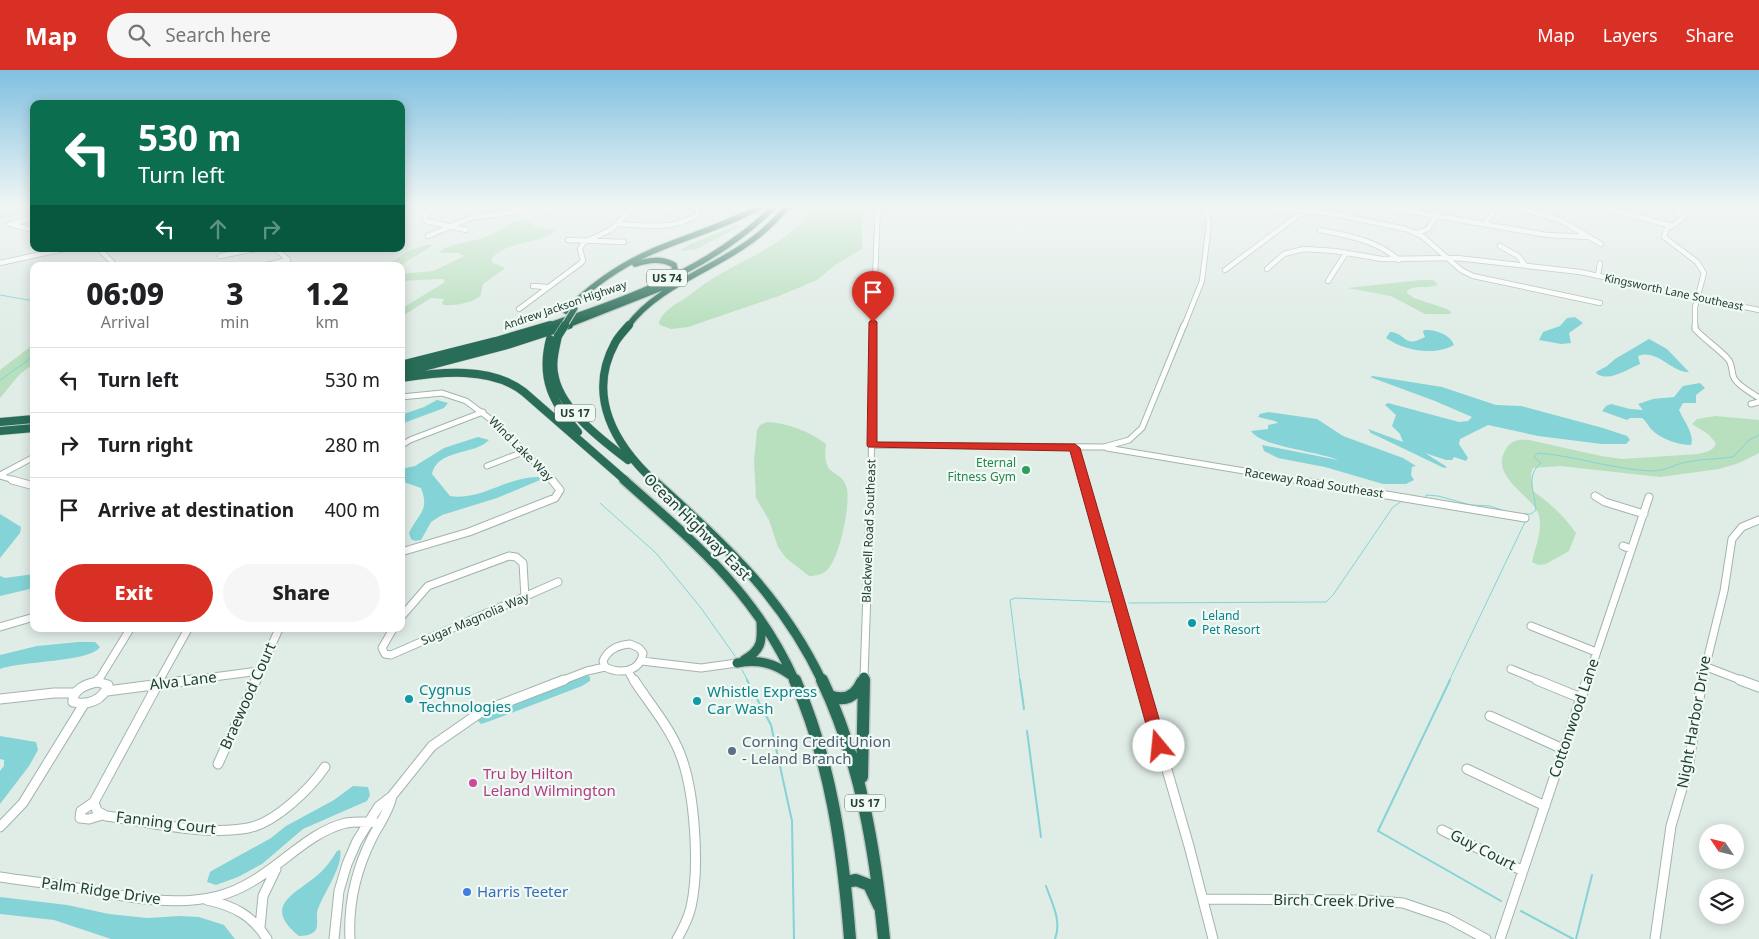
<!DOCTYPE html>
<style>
body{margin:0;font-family:"Noto Sans",sans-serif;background:#f6f6f6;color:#202124;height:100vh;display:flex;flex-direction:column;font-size:19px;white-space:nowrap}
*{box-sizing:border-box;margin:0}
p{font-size:16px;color:#757577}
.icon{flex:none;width:28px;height:28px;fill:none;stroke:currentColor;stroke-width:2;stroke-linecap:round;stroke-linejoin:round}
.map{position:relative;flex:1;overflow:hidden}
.sheet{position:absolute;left:30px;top:192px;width:375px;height:370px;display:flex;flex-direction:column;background:#fff;border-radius:10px;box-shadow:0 2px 12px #0003}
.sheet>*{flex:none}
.hud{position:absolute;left:30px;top:30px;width:375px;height:152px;border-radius:10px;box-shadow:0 2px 12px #0003;background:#0b6e4f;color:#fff;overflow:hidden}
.needle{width:32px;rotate:305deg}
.controls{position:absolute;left:1699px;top:754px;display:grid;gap:10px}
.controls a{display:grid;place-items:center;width:45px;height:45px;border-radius:50%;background:#fff;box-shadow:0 2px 12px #0003;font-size:25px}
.pin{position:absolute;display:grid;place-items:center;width:42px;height:42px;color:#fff;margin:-51px -21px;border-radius:50% 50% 50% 0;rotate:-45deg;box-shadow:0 0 5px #0007}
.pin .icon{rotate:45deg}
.me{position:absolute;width:55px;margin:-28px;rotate:343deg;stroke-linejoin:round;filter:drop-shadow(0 0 4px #0008)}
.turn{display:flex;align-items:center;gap:18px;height:105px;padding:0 25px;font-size:22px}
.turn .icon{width:65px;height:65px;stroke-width:2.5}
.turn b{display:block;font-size:35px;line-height:42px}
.lanes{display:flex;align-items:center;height:48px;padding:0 25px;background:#0003;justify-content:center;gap:25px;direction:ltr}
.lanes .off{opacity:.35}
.eta{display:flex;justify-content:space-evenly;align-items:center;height:85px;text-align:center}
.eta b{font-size:30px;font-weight:800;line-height:35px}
.cta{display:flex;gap:10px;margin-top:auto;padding:10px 25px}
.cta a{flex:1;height:58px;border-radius:30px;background:#d93025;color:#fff;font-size:20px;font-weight:800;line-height:58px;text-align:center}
.cta a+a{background:#f6f6f6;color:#202124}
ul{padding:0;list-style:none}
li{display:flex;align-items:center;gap:15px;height:65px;padding:0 25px;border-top:1px solid #e0e0e0}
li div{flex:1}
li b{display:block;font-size:19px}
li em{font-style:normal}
header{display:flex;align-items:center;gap:30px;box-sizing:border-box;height:70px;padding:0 25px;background:#d93025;color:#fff}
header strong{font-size:24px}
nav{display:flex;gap:28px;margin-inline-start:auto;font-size:18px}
.search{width:350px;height:45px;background:#f6f6f6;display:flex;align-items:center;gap:12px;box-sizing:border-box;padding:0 18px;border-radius:28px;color:#757577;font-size:19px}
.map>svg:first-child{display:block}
</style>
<header>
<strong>Map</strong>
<div class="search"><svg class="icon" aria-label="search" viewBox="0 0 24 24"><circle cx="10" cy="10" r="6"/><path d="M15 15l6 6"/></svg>Search here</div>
<nav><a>Map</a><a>Layers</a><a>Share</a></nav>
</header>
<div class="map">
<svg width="1759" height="869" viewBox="0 0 1759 869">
<rect width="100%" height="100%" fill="#e0ece6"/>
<path fill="#b8dfbe" d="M34,136V142L0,149V140Z
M812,136H865L862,147V179L835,195L817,210L779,226L688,257L671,259L660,255L659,252C663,241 674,235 684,229C693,223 702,215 712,209C740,191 800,168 812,136Z
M524,149L535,156L555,161C538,175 507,170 491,189L493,193L504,197V199L483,214C482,217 482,223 480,226C475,232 449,238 442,234L444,229L431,228L401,247V239L445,212L443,209H439L401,211V204L433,201L464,186L458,183H441L440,181C454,172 470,173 485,167C499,162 510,152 524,149Z
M735,156H740L697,179L680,181L690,174Z
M427,175H433L400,196H385L411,180Z
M1421,210H1433L1438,214C1428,221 1417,213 1407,221V223L1414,228L1447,239L1451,242L1450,244H1425L1391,226L1347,218Z
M34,274V293L19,305L0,328V300Z
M1716,346L1759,350V383L1739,393L1719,399L1660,407L1560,396L1533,398L1531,404L1533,421C1550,433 1564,446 1576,463L1569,481L1546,494L1538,495L1532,492C1535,478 1544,457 1538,443C1530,424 1489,406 1506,379C1511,370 1519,369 1529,370L1601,386L1622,389L1698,384C1706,382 1714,381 1716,373L1708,364L1692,354L1697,349Z
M767,352C787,353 809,361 826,374C821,411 842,397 847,419C850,437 840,484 829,498C824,504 817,506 809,506L786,488L778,477L769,450L756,428L754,391L757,360L760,355Z"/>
<path fill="#84d3d6" d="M1575,247L1583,253L1569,263L1571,273L1561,274L1539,270L1543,262L1560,256L1567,248Z
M1424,260C1435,259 1451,265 1454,275C1434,286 1405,281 1386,268L1390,262C1407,263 1403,279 1425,267L1423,262Z
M1649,269L1667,279L1689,302C1672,303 1657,278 1638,286L1640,294C1627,299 1611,312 1597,304L1596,302L1607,296L1615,289Z
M1373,306L1442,317L1496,335L1521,336L1603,358L1627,366L1630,370L1626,374H1602L1538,366L1488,355L1460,369L1459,374L1468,388L1466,391L1454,387L1452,390H1446L1425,383L1447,397L1444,398L1371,363L1368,359L1403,372L1400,364L1392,356L1396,345L1385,335L1388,333L1459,352L1468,351L1472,347L1435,331L1370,307Z
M1700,313L1705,318L1696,325V333H1683L1679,340C1683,350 1695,364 1691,375C1679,375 1661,369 1652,360C1648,356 1647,352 1642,348H1630L1627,350L1602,341L1606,336L1611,334L1630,339L1643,340L1638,334L1653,329L1674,327L1683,316Z
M437,330L448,333L444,338L401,354V345L424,337Z
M1268,342L1317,349L1343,366L1403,388L1416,396L1412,397L1411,405L1414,410L1406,414H1383L1325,397L1278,388L1264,381L1262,375L1338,390C1318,381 1261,377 1251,361L1268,359V355L1278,353L1275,351L1258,347L1260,344Z
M478,367L489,370C475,385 437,379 432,404L450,426C481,431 508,406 539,407L540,410L497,428L442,445L431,452L421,470L415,471L411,469L409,463C418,444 430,441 421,418L401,411V399L415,396L444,378Z
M0,444L21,457L20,463L0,488Z
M34,504V518L0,526V506L5,508Z
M79,572H95L100,577C90,592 22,591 0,599V585L37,576Z
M586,604L590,607V611L582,616L490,651L481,654L478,651L479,647Z
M0,666L36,672L38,680L29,696L0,734V701L4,696V690L0,689Z
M353,716L368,717L370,725L367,731L303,759L262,794L238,807L216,815L207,812L210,802L215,799L271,768L286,756L334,730Z
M340,780C344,795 323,824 318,839C315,845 320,858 314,862C310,865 304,866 299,866C258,833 302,822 323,800C329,794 333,787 337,781Z
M0,827L67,835L109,844L147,848L180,846L199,847L224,855L235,869H111L54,850L0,844Z"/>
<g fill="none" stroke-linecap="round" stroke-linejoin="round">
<path stroke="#84d3d6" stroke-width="1" d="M0,143L34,138
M0,225L34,231
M0,310L34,286
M1426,429V425L1438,426L1471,435L1490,436L1508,442
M600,433L656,483L701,538L735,586
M1524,444H1531L1536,440C1535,422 1525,406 1541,393L1534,387L1538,383C1577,386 1614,400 1653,401C1665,401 1675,394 1687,392C1702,389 1718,389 1733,387L1749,370L1759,365
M1129,533L1326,532L1333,525L1393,437L1402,431
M742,600L748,611
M1020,611L1010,530L1015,528L1111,532
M1449,611L1526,450"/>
<path stroke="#84d3d6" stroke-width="2" d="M747,610L771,655L792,751L794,869
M1020,610L1024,639
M1450,610L1378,761L1501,831
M1027,661L1041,767
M1046,816C1052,833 1062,851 1055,869
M1521,841L1573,869
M1576,869L1592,805"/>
<g stroke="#a3b4ac" stroke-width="6">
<path id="minor-far3" d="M432,136L425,146L426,151L466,160
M1235,136L1328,143L1406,159L1422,166L1461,200L1473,206L1600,233
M1379,136L1547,165L1589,167
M1512,136L1560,150L1601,174
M1597,136L1672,156
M1674,136L1683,148L1666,160L1664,167L1697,192L1704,203L1695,237V256
M697,138L712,136
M545,141L551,136
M666,141L663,139L667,136
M501,146L500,141L510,136
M34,148L10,154L34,160
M617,154C644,155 675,161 698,144V139L691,136
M1485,154L1498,136
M1320,160C1349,166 1376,170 1399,190
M1417,163L1428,159L1443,136
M428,166L473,147L509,143L530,136
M568,170L624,172
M1500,176L1518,186L1525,195
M99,179L116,196
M276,179L288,190
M220,186L256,179
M0,193L64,179
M262,196L288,190
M1267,199L1284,184L1304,179L1335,181L1382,189L1457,188L1580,202L1759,240
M1225,200L1304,141L1308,136
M1598,205L1600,193
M1328,211L1346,183
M533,216L547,217
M519,239L581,193L583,190L580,179L583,173L612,159L629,141L628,136
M873,256L878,136
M1184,256L1202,211L1209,153L1207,144L1202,136"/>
</g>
<g stroke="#a3b4ac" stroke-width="7">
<path id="minor-far2" d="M1695,255V259C1705,270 1718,278 1728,289C1733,295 1731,302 1734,308C1738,316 1752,323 1759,328
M401,327L442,323L466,331L497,354L553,411
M1751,334L1759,332
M402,375L410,370L483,342
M872,375L1104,377L1129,370L1142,358L1184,255
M1075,378L1084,411
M1107,378L1304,411
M487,396L523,382
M0,405L34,387
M0,406L17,411
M871,411L873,255"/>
</g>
<g stroke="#a3b4ac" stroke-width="9">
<path id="minor-far1" d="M12,410L34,416
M1084,410L1142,611
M1296,410L1525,448
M1595,426L1605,432L1644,444
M1623,476L1631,479
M401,482L469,462L555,428L560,420L552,410
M401,547L428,516L509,486L516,487L523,493L525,528
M1531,556L1596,582
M0,557L34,547
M393,559L382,578L385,584L391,585L558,512
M630,574L639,578L643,583C640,603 619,604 605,597L603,591C608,579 618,575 630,574Z
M642,591L701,598L737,593
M1704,596L1743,611
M1511,599L1540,611
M628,601L634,611
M864,607L871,410
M98,611L130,559
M159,611L188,559
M183,611L259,601
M255,611L279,559
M561,611L587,601L605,597
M1587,611L1649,427
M1702,611L1724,521L1732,469L1742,457L1759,450"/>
</g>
<g stroke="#a3b4ac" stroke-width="11">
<path id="minor" d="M160,610L94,732L97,741L106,746C150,752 204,766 248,758C275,753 310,719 325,697
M634,610C649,633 668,655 679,681C695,719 700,797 691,837C688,849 683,859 677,869
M1141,610L1189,776L1213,869
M1537,610L1581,628
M1740,610L1759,617
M97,612L108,615C103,630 88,636 73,632C72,620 86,614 97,612Z
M97,612L98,610
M107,621L192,610
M0,629L54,623H75
M1490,646L1563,679
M218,694L256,610
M1467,699L1545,736
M94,732L81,741L80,748L89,749L102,745
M0,757L23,733L84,634
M1442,760L1523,801
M0,807C24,811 48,813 72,817C119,825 170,838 218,826C270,813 300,764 346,753C357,751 369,752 380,753
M1203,829L1366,830L1403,833L1447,848L1486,869
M207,830C234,836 252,845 267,869
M260,857L263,826L276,799
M334,869L339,821L347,794L357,771L379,736L392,726L432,676L481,642L564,610
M350,869C348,833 356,800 372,768C379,754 389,742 392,726
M1500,869L1587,610
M1655,869L1671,756L1688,698L1702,610"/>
</g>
<g stroke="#c1c9c6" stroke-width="8">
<path id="highway-far3" d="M635,194C649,190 661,188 674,195L675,199L668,205
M566,241C591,216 619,196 651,182C687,166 726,156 761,136
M547,256C614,234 684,209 740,166C753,157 764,146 775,136
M565,256L669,215
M628,256C655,219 705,202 742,177C760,166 774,152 788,136"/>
</g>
<g stroke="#c1c9c6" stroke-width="9">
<path id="highway-far2" d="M629,255C624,261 618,267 615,273C586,326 615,375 654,411
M558,266C555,280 551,294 555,308C562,340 603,371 628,390
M550,269C540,308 552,332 578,362
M401,295L496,271L550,255
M401,303L504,276L569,255
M401,308C440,302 491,296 524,322L626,411
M0,352L34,349
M0,361L34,358"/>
</g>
<g stroke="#c1c9c6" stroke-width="12">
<path id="highway-far1" d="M624,410C694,472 756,523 795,611
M653,410C723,474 780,523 822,611
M744,590C762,580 762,571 761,552
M737,593C759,589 774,593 792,606
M864,611V607"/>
</g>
<g stroke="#c1c9c6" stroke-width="15">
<path id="highway" d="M795,610C831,692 843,780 850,869
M822,610C861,692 875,780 884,869
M830,626C845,632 856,626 862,612
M862,707L864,610
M846,812L856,810L869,815L879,836"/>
</g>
<use href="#minor-far3" stroke="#fff" stroke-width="4.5"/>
<use href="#minor-far2" stroke="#fff" stroke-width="5"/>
<use href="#minor-far1" stroke="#fff" stroke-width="7"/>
<use href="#minor" stroke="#fff" stroke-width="9"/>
<use href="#highway-far3" stroke="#296c57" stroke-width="5.5"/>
<use href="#highway-far2" stroke="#296c57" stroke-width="8"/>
<use href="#highway-far1" stroke="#296c57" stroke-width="9"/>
<use href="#highway" stroke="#296c57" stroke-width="12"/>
<g stroke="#c1c9c6" stroke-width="8" stroke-linecap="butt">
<path id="highway-bridge-far1" d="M564,256L575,238"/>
</g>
<g stroke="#c1c9c6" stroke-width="9" stroke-linecap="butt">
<path id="highway-bridge" d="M558,266L565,255"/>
</g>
<use href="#highway-bridge-far1" stroke="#296c57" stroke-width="5.5"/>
<use href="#highway-bridge" stroke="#296c57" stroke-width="8"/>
</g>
<linearGradient id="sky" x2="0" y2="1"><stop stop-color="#80c0e1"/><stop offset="0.53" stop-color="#f1f6f4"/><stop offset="1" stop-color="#f1f6f4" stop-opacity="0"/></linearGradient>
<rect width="1759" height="257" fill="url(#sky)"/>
<path fill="#d93025" stroke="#8d1f18" d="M873,249L877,252V372L1075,374L1080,378L1167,676L1165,681L1159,682L1154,681L1152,676L1070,381L868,377L867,375L869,252Z"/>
<circle fill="#2e9e5b" stroke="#f1f9f4" stroke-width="2" cx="1026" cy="400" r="5"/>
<g fill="#0f9aa8" stroke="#f1f9f4" stroke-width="2">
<circle cx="1192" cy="553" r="5"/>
<circle cx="409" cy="629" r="5"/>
<circle cx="697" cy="631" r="5"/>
</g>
<circle fill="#5c6f8a" stroke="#f1f9f4" stroke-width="2" cx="732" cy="681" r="5"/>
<circle fill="#d1479c" stroke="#f1f9f4" stroke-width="2" cx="473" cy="713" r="5"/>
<circle fill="#3f7fe0" stroke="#f1f9f4" stroke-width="2" cx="467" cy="822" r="5"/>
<g text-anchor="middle" stroke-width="4.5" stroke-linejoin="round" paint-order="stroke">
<g fill="#f1f9f4" stroke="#5f766c" stroke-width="1">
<rect x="647" y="199.5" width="40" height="17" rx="4"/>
<rect x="555" y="334.5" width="40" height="17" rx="4"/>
<rect x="845" y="724.5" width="40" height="17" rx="4"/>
</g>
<g font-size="11" font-weight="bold" fill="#203e32">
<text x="667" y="212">US 74</text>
<text x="575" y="347">US 17</text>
<text x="865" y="737">US 17</text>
</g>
<g font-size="11" fill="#203e32" stroke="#f1f9f4">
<text transform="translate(1674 222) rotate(12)" y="4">Kingsworth Lane Southeast</text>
<text transform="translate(565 235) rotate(-19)" y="4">Andrew Jackson Highway</text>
</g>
<g font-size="12" fill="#203e32" stroke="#f1f9f4">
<text transform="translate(521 379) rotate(45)" y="4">Wind Lake Way</text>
<text transform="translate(1314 413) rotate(9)" y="4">Raceway Road Southeast</text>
<text transform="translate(869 461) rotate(-88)" y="4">Blackwell Road Southeast</text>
<text transform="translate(475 549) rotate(-23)" y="4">Sugar Magnolia Way</text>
</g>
<g font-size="12" fill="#27864d" stroke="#f1f9f4" text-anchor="end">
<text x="1016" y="397">Eternal<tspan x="1016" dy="14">Fitness Gym</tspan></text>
</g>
<g font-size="12" fill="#0d838f" stroke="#f1f9f4" text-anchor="start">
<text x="1202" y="550">Leland<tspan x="1202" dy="14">Pet Resort</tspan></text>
</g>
<g font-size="15" fill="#203e32" stroke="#f1f9f4">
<text transform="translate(697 457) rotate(45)" y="5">Ocean Highway East</text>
<text transform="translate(183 611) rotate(-7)" y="5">Alva Lane</text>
<text transform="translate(248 626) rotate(-66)" y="5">Braewood Court</text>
<text transform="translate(1574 648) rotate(-71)" y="5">Cottonwood Lane</text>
<text transform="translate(1694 652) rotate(-80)" y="5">Night Harbor Drive</text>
<text transform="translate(166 753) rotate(7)" y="5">Fanning Court</text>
<text transform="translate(1483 780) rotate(27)" y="5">Guy Court</text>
<text transform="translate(101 821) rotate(8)" y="5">Palm Ridge Drive</text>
<text transform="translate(1334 831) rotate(1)" y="5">Birch Creek Drive</text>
</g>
<g font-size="15" fill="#0d838f" stroke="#f1f9f4" text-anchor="start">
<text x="419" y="625">Cygnus<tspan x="419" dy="17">Technologies</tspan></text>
<text x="707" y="627">Whistle Express<tspan x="707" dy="17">Car Wash</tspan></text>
</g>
<g font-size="15" fill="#4e5e75" stroke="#f1f9f4" text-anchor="start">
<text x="742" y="677">Corning Credit Union<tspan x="742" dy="17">- Leland Branch</tspan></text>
</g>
<g font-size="15" fill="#b23c85" stroke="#f1f9f4" text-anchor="start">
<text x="483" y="709">Tru by Hilton<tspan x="483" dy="17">Leland Wilmington</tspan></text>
</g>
<g font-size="15" fill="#366cbe" stroke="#f1f9f4" text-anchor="start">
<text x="477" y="827">Harris Teeter</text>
</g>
</g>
</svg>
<div class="controls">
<a><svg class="needle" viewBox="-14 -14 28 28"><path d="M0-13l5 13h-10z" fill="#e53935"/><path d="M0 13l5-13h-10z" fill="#757577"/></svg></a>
<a><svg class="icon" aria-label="layers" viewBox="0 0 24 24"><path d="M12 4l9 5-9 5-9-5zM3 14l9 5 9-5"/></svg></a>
</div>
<div class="pin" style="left:873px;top:252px;background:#d93025"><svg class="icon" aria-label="arrive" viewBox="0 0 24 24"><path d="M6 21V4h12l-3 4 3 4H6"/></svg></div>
<svg class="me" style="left:1159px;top:676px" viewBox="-20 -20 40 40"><circle r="19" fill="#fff"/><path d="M0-13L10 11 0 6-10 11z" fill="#d93025"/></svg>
<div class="hud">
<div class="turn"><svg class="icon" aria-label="left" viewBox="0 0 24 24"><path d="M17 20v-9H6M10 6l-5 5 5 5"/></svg><div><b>530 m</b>Turn left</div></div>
<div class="lanes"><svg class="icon" aria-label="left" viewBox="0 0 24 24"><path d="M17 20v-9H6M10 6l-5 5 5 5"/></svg><svg class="icon off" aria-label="ahead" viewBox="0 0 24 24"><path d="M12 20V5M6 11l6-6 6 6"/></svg><svg class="icon off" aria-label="right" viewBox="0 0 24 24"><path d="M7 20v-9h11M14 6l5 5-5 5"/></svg></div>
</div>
<section class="sheet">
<div class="eta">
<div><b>06:09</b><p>Arrival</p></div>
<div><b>3</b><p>min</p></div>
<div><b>1.2</b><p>km</p></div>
</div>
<ul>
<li><svg class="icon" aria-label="left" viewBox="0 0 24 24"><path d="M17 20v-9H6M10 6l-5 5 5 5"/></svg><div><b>Turn left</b></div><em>530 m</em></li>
<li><svg class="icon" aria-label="right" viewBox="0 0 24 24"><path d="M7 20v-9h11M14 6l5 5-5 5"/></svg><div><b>Turn right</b></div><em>280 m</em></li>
<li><svg class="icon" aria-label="arrive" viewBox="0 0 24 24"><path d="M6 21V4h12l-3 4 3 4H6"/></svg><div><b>Arrive at destination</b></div><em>400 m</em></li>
</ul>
<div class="cta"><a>Exit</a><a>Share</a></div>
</section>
</div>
